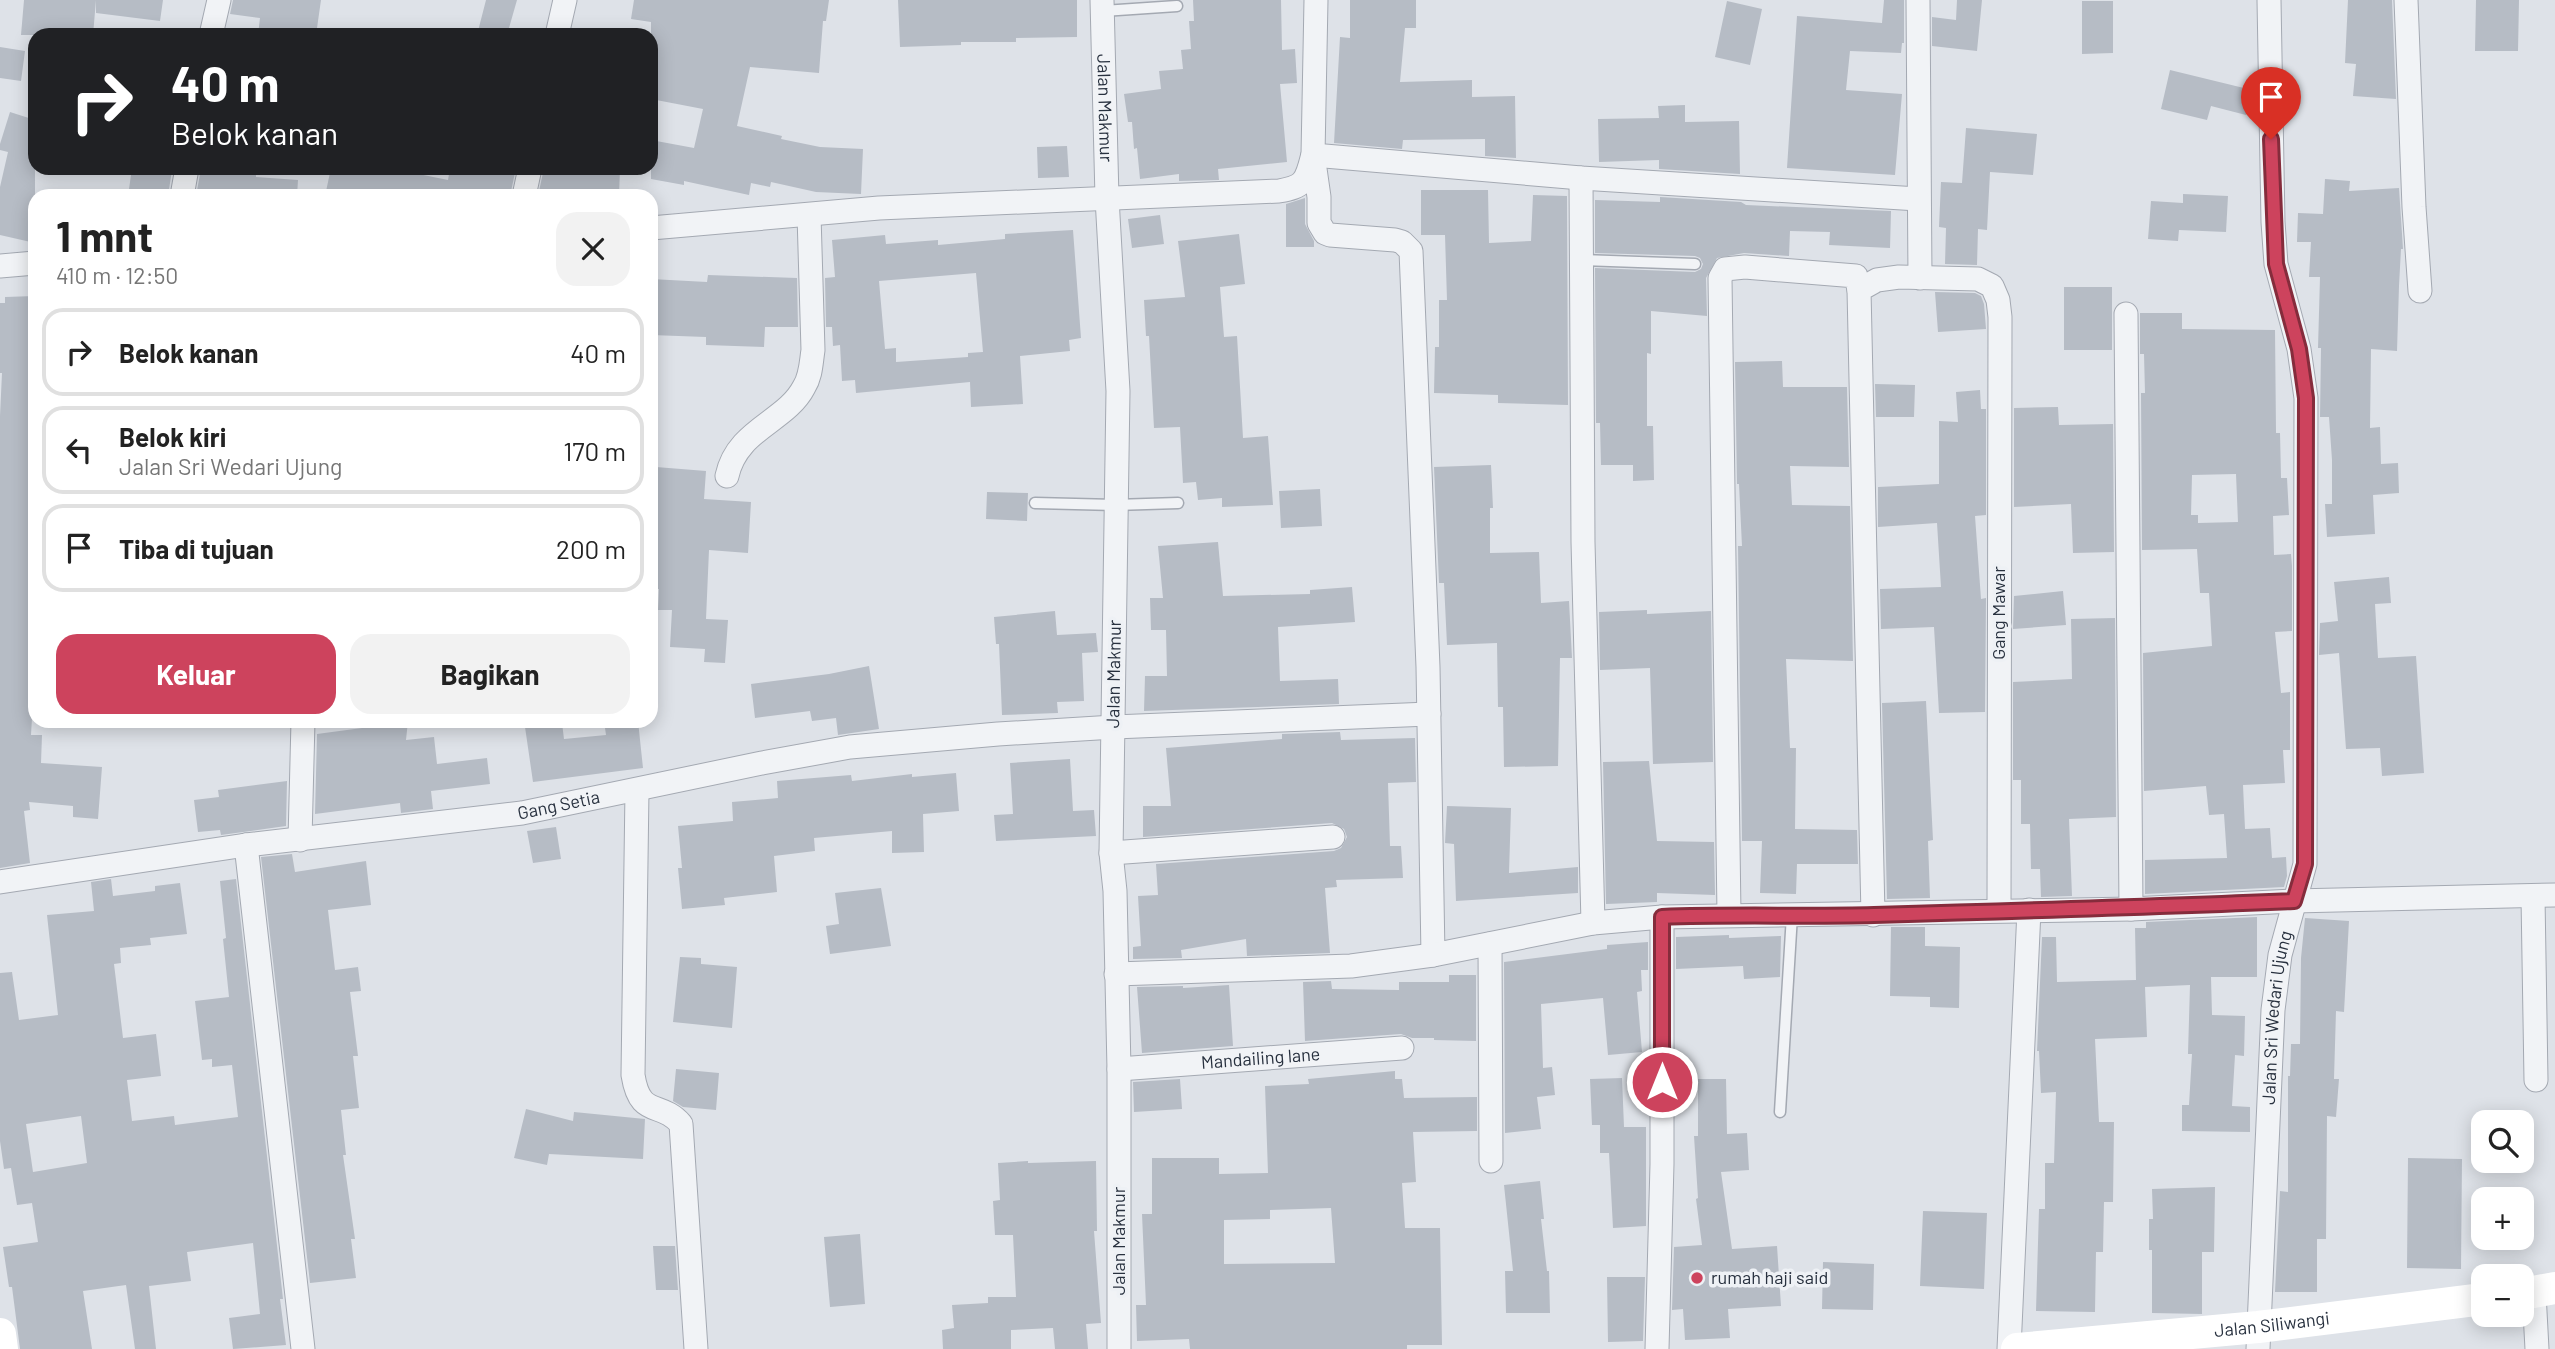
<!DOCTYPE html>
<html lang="id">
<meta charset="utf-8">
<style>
body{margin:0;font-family:Barlow,sans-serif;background:#f2f2f2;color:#222;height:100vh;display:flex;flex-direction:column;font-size:26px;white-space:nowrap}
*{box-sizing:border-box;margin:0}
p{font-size:23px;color:#767676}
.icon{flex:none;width:38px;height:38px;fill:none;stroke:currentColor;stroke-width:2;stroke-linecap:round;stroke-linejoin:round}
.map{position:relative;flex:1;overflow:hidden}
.details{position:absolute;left:28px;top:189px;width:630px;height:539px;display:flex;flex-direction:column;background:#fff;border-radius:21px;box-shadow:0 4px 18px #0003}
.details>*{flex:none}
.banner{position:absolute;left:28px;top:28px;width:630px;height:147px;border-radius:21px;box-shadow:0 4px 18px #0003;background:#202124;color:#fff;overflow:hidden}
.fabs{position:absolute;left:2471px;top:1110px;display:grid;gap:14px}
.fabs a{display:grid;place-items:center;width:63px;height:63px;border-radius:14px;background:#fff;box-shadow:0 4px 18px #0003;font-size:35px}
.pin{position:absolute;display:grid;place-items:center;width:60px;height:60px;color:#fff;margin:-72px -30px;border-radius:50% 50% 50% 0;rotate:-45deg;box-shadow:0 0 7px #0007}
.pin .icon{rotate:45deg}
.me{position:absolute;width:77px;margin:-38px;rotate:0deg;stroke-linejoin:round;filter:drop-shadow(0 0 5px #0008)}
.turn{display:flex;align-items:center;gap:24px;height:147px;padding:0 28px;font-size:32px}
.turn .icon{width:91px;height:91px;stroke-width:2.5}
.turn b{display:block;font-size:49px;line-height:60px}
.round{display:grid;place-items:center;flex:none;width:74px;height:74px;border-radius:21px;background:#f2f2f2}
.overview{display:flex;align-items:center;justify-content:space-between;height:119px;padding:0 28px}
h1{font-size:42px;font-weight:700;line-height:52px}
.action{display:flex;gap:14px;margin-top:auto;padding:14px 28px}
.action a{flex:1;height:80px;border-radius:21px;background:#cd435d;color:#fff;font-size:28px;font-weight:700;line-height:80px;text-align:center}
.action a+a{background:#f2f2f2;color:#222}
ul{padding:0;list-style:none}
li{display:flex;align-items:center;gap:21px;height:88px;margin:0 14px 10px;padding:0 14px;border:4px solid #e0e0e0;border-radius:21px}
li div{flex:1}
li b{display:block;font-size:26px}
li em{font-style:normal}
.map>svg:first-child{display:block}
</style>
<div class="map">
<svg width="2555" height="1349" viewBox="0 0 2555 1349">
<rect width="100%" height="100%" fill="#dee2e8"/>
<path fill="#b6bcc5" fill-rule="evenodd" d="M24,0H96L93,35H21Z
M96,0H163L160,21L96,13Z
M233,0H321L316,35H258L260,18L230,14Z
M486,0H517L507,35H477Z
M634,0H829L826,21H823L819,73L750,67L737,126L782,136L781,139L820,147L863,149L861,194L816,192L771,182L770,187L751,183L749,195L684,181V185L651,179V140L694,148L703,109L651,99V22L631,19Z
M898,0H1077V37L1016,38V42H961V45L900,47Z
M1193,0H1281L1282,50L1295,49L1297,83L1280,84L1287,162L1218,169L1219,180L1179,181V174L1140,179L1137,148L1134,149L1132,122H1128L1124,94L1161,89L1159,71L1183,69L1181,50L1191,49L1189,21H1194Z
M1350,0H1416V28H1405L1400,82L1472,80V97L1515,96L1516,158L1485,156V139L1403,140L1402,149L1334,143L1340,37L1350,38Z
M1884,0H1904V43H1902L1901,53L1850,51L1846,90L1902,94L1895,175L1787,168L1797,16L1882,23Z
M1957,0H1982L1977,51L1932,46V17L1956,20Z
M2348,0H2392L2396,99L2353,96L2356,64L2345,63Z
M2476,0H2519L2518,51H2475Z
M1727,1L1762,9L1750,65L1715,57Z
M2082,1H2113V53L2082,54Z
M0,47L25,51L21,81L0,78Z
M2170,70L2252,90L2246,115L2211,106L2207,120L2161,109Z
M1685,105V122L1739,121L1740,174L1659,169V160L1599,162L1598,119L1659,118L1658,106Z
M10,112L35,120V243L0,235V187L8,152L0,150V144Z
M1966,128L2037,134L2033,175L1990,172L1987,230L1978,229L1977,265L1945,264L1946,228L1939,227L1941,182L1962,183Z
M1067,146L1069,177L1038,178L1037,147Z
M132,168L172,170L168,196H128Z
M204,168H256V177L298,180L297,196H196L200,174H204Z
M331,168H389L448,180L450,168H516L510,196H325Z
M544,168H620L619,196H538Z
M2325,179L2350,181L2349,191L2399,188L2403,249H2401L2399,286L2397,351L2371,349L2370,428L2380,427L2381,464L2398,463L2399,493L2373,495L2375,534L2327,537L2325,504H2332V460L2329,417H2320L2321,348H2318L2320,277H2309L2311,242H2297L2298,213L2323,214Z
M1421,190H1488L1489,243L1531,241L1533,195L1567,196L1568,405L1498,403V395L1434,393L1435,347H1439V300H1447L1445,235H1421Z
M2183,194L2228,196L2226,232L2179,230L2178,241L2148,239L2151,201L2183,203Z
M1660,197L1741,202L1746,205L1891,211L1890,248L1829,245L1830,232L1790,231L1789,256L1744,253L1717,258L1706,278L1707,316L1651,311V354L1647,353V426H1653L1654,480L1633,481V465H1601L1600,423H1596L1595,268L1695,272L1701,269L1703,264L1700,258L1695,256L1595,253V200L1660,202Z
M1305,198V224L1314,241V247H1286V204Z
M1160,215L1164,244L1132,248L1128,219Z
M1073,230L1081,338L1069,340L1070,351L1020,356L1023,404L971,407L970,382L856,393L855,380L842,381L840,345L833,346L832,327H826L825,278L835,277L832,240L885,235L886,244L938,240V245L1005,239V234ZM976,273L983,352L968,353V357L896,362V348L885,349L879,281Z
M1239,234L1245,284L1220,287L1224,337L1237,336L1243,438L1268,436L1273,505L1222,507V498L1198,500L1196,482L1183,483L1180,427L1154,428L1149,336H1146L1144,300L1185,297L1178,241Z
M708,275L797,278L798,327H765L764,347L706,345V337L651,335V279L707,282Z
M2064,287H2112V350H2064Z
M1935,292L1975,293L1981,296L1984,304L1986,329L1938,332Z
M35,296V666L31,735H42L41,763L102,767L98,819L73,817V806L29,802L30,810L24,811L30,863L0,868V416L2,373H0V303H5V297Z
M2140,313H2182V329L2275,330L2276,433H2280L2281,478H2287L2289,515L2273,516L2274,555L2291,554L2292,566V631L2275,632L2281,693L2290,692V750H2283L2285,783L2243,785L2245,829L2270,828L2272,858L2286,857L2287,876L2284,887L2145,894V860L2227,858L2224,814L2209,815L2206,786L2144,791L2143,653L2212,646L2209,593H2200L2197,549L2142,550L2141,393H2145L2144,354H2140ZM2236,474L2238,522L2198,523V515H2191L2192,475Z
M1782,361L1783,387H1847L1849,467L1790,466L1792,505L1850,506L1853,661L1786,659L1790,748H1796L1795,829L1857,830L1858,864H1797L1796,894L1760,893L1762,841H1742L1738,546H1742L1739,484H1737L1735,362Z
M1875,384L1915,385L1914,417H1876Z
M1980,390L1981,409H1986V515L1975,516L1981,599L1986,598L1985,712L1939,713L1934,627L1881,629L1880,589L1941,587L1937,523L1878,527V487L1939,484V421L1958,422L1956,392Z
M2058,407L2059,425L2113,424L2114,552L2073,553L2071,504L2014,507V408Z
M1491,465L1493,508H1490V553L1539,552L1541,603L1569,601L1572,658H1560L1558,766L1504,767L1503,707H1498L1497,643L1447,645L1444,583H1439L1434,467Z
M656,467L706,471L704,499L751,502L748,553L709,550L706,619L728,620L725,663L704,662L705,649L670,647L672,610H658L659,589H651Z
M1320,489L1322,526L1281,528L1279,491Z
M987,492L1028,493L1027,521L986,519Z
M1218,542L1223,596L1310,594V590L1352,587L1355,622L1278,627L1280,681L1338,679L1339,704L1144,711L1145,676H1167L1166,630H1151L1150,598H1163L1158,546Z
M2389,577L2391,603L2375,604L2378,658L2416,656L2424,773L2382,776L2380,748L2346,749L2339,653L2319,655L2320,623L2338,621L2334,582Z
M2063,591L2066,625L2013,629L2014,596Z
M1647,610V614L1711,611L1713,762L1653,764L1650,668L1600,670L1599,612Z
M1055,611L1057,635L1096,633L1098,652L1082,653L1084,701L1057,702L1058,713L1002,715L999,644H996L994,617Z
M2115,618L2116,817L2069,819L2072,896L2041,897L2040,869H2031L2030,824H2021V780H2013V682L2072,679L2071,619Z
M869,666L879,729L838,735L836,718L812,721L810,711L755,718L751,684L829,674Z
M1926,701L1933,840L1928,841L1930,898L1887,899L1882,703Z
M362,721H408L406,740L434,737L437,764L487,758L490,784L431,791L433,809L401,813L400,803L315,814L317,734L362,728Z
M604,721H638L643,768L533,782L525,727L562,723L564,739L606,735Z
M1340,732L1341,740L1415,738L1416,782L1388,783L1390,846H1401L1403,878L1336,880L1337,887L1325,888L1330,953L1247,956L1246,939L1181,950L1182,958L1133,959V947L1141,946L1138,896L1158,895L1156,864L1334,851L1341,848L1347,837L1344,829L1332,823L1143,837V806H1171L1166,748L1282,739V734Z
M1070,759L1073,811L1094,810L1096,836L996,841L994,815L1013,814L1010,763Z
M1649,761L1657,841L1714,842L1715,895L1657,893V902L1606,904L1603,762Z
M956,773L959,811L923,814L924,852L892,853V831L814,838L815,851L774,856L777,892L724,898L725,905L682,909L678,868H682L678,826L733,821L732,802L778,798L777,781L851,775L852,781L912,774V777Z
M287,781L286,826L221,835L220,830L198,832L194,800L219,797L218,790Z
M1447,806L1511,808L1509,873L1578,867V893L1456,901L1454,844L1445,843Z
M556,827L561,859L533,863L527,831Z
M292,854L295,872L366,861L371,905L328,910L335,970L358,967L361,991L350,992L358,1056H353L359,1108L341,1110L346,1155H343L355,1239H351L356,1278L310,1283L261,857Z
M111,879L113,896L155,891V886L180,883L187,934L150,938L151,945L120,948L121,963L114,964L123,1038L156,1034L161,1076L127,1080L132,1121L174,1116L175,1125L238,1117L232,1065L212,1067V1059L202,1060L195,1001L229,997L223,939L226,938L220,881L236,879L283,1299H280L286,1345L233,1349L229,1318L260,1314L253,1243L187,1252L191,1281L149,1286L156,1349H135L126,1285L83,1291L92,1349H20L12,1287H9L3,1247L38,1242L32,1203L17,1205L11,1168L4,1169L0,1141V973L12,972L19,1020L58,1015L47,915L94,911L91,882ZM81,1116L87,1163L33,1172L26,1124Z
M881,888L891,946L830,954L826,926L839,924L835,893Z
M2257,917V977H2211L2212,1015L2245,1016L2244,1056L2235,1055L2232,1106L2250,1107V1132L2182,1131V1105H2189L2192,1054H2188L2190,985L2145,987L2147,1037L2095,1039L2099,1122H2114L2113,1202H2104L2103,1252H2096L2095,1312L2036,1311L2039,1209H2045V1163H2054L2056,1092L2041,1093L2039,1051H2037L2042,937H2056L2057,982L2136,980L2135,928H2146V922Z
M2305,918L2349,921L2344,1012L2336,1011L2334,1079H2339L2336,1117L2327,1116L2326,1239H2317V1292H2275L2280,1191L2288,1192V1076H2290L2291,1044H2300L2301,958Z
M1891,927H1925V946L1960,947L1959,1008L1930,1007V997L1890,996Z
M1729,935V938L1781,936L1780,977L1744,979L1743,966L1676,969V937Z
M1648,942V970H1641L1642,991L1637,992L1642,1052L1608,1055L1603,998L1541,1004L1543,1068L1552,1067L1555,1095L1537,1097L1541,1129L1505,1133L1504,962L1607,949V945Z
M680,957L701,958V964L737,967L732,1028L673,1022Z
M1449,975H1476V1041L1434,1040V1038H1412L1401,1034L1305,1041L1303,982L1331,981L1332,989L1399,990V982H1449Z
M1229,985L1233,1046L1142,1053L1137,987L1183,986V988Z
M676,1069L719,1073L716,1110L683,1107L673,1101Z
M1395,1071V1079H1402L1404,1098L1477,1097V1131L1413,1132L1416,1182L1402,1183L1405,1228H1440L1442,1345H1407V1349H1190L1189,1339L1137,1341L1136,1305H1146L1142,1214H1152V1158H1219V1174L1268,1173L1265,1086L1309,1084L1308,1079ZM1331,1208L1335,1263L1224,1264V1220L1270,1219V1210Z
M1622,1078L1624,1127H1646V1226L1613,1228L1609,1153H1600V1125H1592L1590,1079Z
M1180,1079L1182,1109L1134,1112L1133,1082Z
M1698,1079H1726L1727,1134L1747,1133L1749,1170L1721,1172L1732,1249L1777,1246L1781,1306L1728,1309L1730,1338L1685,1340L1683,1309L1672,1310L1674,1247L1702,1245L1696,1199L1698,1198L1694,1136H1698Z
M526,1109L573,1121L574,1112L645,1119L643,1159L549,1154L547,1165L514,1158Z
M2408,1158L2462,1159L2461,1269L2407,1268Z
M1028,1161V1163L1096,1161L1097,1231H1094L1101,1323L1086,1324L1088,1349H1055L1053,1328L1011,1330V1349H943L942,1330L954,1328L952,1305L988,1303V1297H1016L1013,1235H995L993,1201L1000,1200L998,1163Z
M1540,1181L1544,1219H1541L1547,1271H1549L1550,1313H1506L1505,1271H1513L1504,1185Z
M2215,1187L2214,1252H2202V1314L2152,1313V1250H2149V1219H2153L2152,1189Z
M1923,1211L1987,1213L1984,1289L1920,1286Z
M860,1234L865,1304L830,1307L824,1237Z
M653,1246H675L678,1290H656Z
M1823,1262L1874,1264L1873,1310L1822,1309Z
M1607,1277H1645L1643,1341L1608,1342Z"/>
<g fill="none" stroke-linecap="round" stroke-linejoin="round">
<g stroke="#a4a9b2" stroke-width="13">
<path id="lane" d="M1103,11L1177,6
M1582,260L1695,264
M1035,503L1115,505L1178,503
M1780,1112L1792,915"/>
</g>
<g stroke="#a4a9b2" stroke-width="25">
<g id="street">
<path id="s1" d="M1102,0L1107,198L1118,391L1111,853L1115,891L1119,1069V1349"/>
<path d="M1316,0L1313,155L1319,197V223L1325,233L1330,235L1395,240L1402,242L1411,251L1428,667L1433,955"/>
<path d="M1918,0L1920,278"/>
<path d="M2406,0L2414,207L2420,291"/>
<path d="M211,35L219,0"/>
<path d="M557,35L565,0"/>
<path d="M1313,155L1581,178L1918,199"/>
<path d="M1581,178L1583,542L1593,923"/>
<path d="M182,196L187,168"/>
<path d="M524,196L530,168"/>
<path d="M651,228L879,208L1279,191C1303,187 1306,182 1312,158"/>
<path d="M0,266L35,263"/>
<path d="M2126,314L2131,909"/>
<path d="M727,476C737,429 786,422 804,387C811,376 811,363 813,350L809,215"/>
<path d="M637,790L633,1075C640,1119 660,1100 681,1124L696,1349"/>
<path d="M300,840L303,721"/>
<path d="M246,845L303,1349"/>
<path d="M1111,853L1333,837"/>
<path id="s2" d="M0,882L246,845L522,813L762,763L850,747L998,734L1114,727L1429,714"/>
<path d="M2533,897L2536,1080"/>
<path d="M1729,914L1720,278L1725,269L1745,267L1856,276L1859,290"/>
<path d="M1873,915L1859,290L1877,280L1899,277L1978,279L1992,286L1998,300L2000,317L1999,910"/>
<path d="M1490,944L1491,1161"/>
<path d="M1116,974L1351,966L1433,955L1593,923L1662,917L2131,909L2294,901L2555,895"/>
<path id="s3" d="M1119,1069L1402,1048"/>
<path d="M2534,1293L2537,1349"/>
<path d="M1657,1349L1662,1164V917"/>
<path d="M2009,1349L2029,910"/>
<path id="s4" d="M2258,1349L2273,1010L2280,955L2305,864L2306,398L2299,349L2276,264L2273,222L2269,0"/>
</g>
</g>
<use href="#lane" stroke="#f1f3f6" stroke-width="10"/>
<use href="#street" stroke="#f1f3f6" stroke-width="23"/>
<g stroke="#fff" stroke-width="32">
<path d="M2522,1294L2555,1288"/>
<path d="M0,1334L2,1349"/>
<path id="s5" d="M2017,1349L2258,1327L2483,1299"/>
</g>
</g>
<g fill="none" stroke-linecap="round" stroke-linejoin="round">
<g stroke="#852c3c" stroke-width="18">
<path id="route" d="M1662,1082V917C1733,914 1803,917 1874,915C2014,911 2154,907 2294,901L2305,864L2306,398L2299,349L2276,264L2271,139"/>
</g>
<use href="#route" stroke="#cd435d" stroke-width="12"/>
</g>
<circle fill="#cd435d" stroke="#eef1f5" stroke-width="2.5" cx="1697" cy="1278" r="7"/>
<g text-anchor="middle" stroke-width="7" stroke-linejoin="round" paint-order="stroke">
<g font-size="18" fill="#28313f" stroke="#eef1f5">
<text dy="6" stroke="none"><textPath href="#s1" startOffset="108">Jalan Makmur</textPath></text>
<text transform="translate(1999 613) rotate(-90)" y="6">Gang Mawar</text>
<text transform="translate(1114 674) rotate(-89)" y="6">Jalan Makmur</text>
<text dy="6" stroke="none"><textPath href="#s2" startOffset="564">Gang Setia</textPath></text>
<text dy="6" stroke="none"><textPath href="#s4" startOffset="332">Jalan Sri Wedari Ujung</textPath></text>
<text dy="6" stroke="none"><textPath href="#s3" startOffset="142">Mandailing lane</textPath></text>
<text transform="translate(1119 1241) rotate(-90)" y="6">Jalan Makmur</text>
<text dy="6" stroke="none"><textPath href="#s5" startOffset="256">Jalan Siliwangi</textPath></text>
</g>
<g font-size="18" fill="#28313f" stroke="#eef1f5" text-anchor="start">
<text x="1711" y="1284">rumah haji said</text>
</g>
</g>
</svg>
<div class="fabs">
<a><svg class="icon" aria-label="search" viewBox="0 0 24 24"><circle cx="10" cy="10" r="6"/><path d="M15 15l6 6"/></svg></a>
<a>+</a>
<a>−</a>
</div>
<div class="pin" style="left:2271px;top:139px;background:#d93025"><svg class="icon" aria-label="arrive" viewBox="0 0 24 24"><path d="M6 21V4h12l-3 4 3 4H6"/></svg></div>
<svg class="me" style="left:1662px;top:1082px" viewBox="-20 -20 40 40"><circle r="17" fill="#cd435d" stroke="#fff" stroke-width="3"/><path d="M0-11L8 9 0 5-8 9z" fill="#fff"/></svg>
<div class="banner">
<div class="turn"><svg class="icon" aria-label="right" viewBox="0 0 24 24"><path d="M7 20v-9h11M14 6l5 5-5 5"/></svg><div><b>40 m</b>Belok kanan</div></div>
</div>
<section class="details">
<div class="overview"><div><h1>1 mnt</h1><p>410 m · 12:50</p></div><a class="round"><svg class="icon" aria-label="close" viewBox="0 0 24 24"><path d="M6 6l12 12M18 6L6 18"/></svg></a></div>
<ul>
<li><svg class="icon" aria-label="right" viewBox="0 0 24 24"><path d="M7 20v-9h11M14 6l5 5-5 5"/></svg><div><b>Belok kanan</b></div><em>40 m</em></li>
<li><svg class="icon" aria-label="left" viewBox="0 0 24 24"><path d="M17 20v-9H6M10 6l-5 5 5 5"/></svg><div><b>Belok kiri</b><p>Jalan Sri Wedari Ujung</p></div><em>170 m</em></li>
<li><svg class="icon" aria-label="arrive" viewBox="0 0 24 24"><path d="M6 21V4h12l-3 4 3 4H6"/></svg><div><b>Tiba di tujuan</b></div><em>200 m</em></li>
</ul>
<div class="action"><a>Keluar</a><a>Bagikan</a></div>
</section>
</div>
